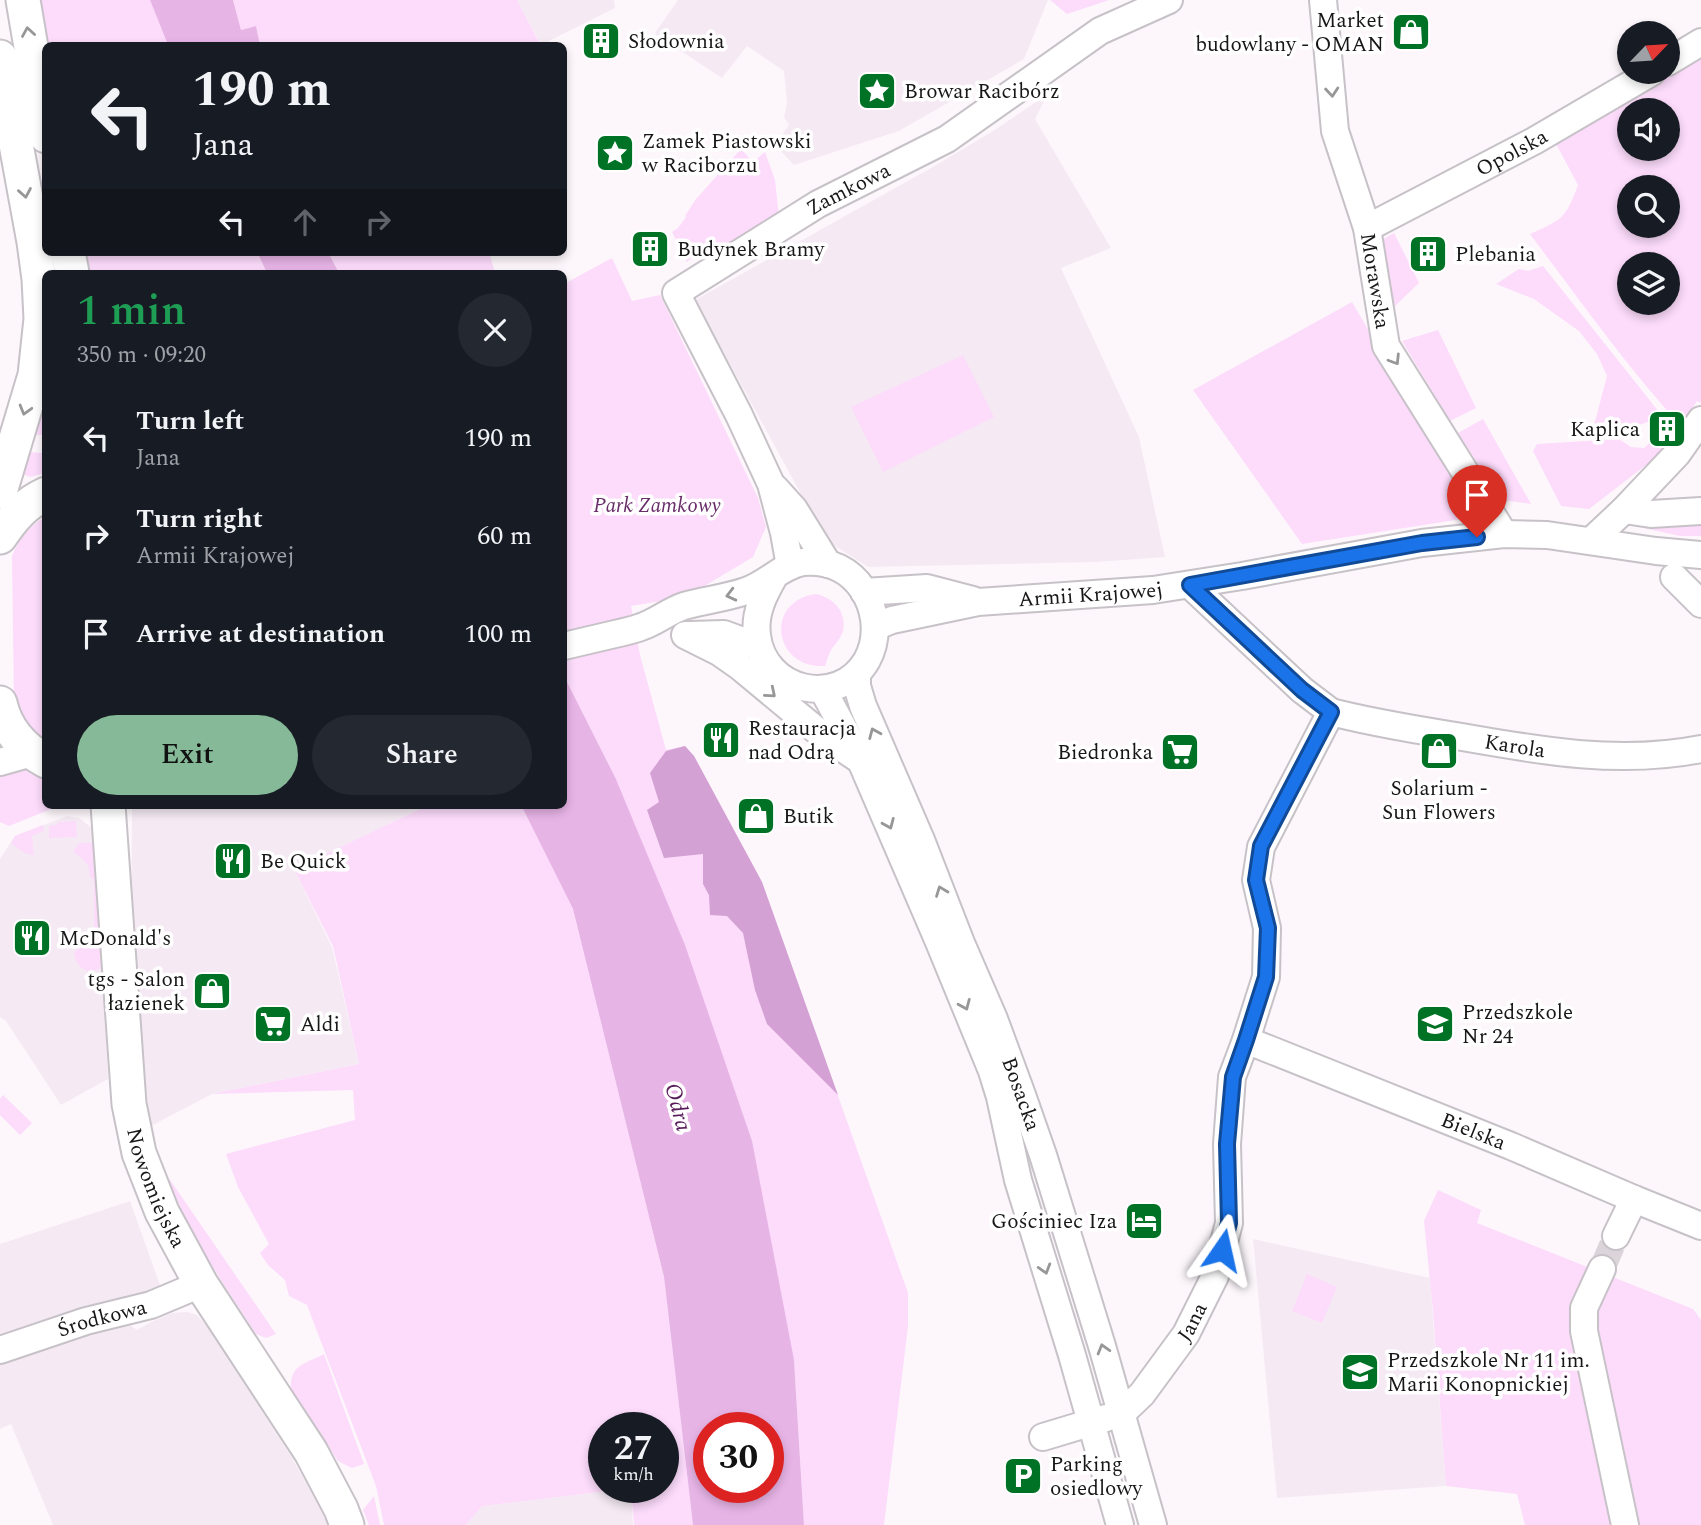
<!DOCTYPE html>
<meta charset="utf-8">
<style>
body{margin:0;font-family:Spectral,serif;background:#242831;color:#f1f3f6;height:100vh;display:flex;flex-direction:column;font-size:26px;white-space:nowrap}
*{box-sizing:border-box;margin:0}
p{font-size:23px;color:#9ea1a6}
.icon{flex:none;width:38px;height:38px;fill:none;stroke:currentColor;stroke-width:2;stroke-linecap:round;stroke-linejoin:round}
.map{position:relative;flex:1;overflow:hidden}
.side{position:absolute;left:42px;top:270px;width:525px;height:539px;display:flex;flex-direction:column;background:#171b24;border-radius:10px;box-shadow:0 4px 10px #0003}
.side>*{flex:none}
.banner{position:absolute;left:42px;top:42px;width:525px;height:214px;border-radius:10px;box-shadow:0 4px 10px #0003;background:#171b24;color:#f1f3f6;overflow:hidden}
.needle{width:46px;rotate:65deg}
.tools{position:absolute;left:1617px;top:21px;display:grid;gap:14px}
.tools a{display:grid;place-items:center;width:63px;height:63px;border-radius:50%;background:#171b24;box-shadow:0 4px 10px #0003;font-size:35px}
.speed{position:absolute;left:588px;top:1412px;display:flex;gap:14px;font-size:35px;font-weight:700;text-align:center}
.speed>*{display:grid;place-content:center;width:91px;height:91px;border-radius:50%;background:#171b24;box-shadow:0 4px 10px #0003;line-height:1}
.speed small{font-size:18px;font-weight:400}
.speed .limit{border:10px solid #d22;background:#fff;color:#111}
.pin{position:absolute;display:grid;place-items:center;width:60px;height:60px;color:#fff;margin:-72px -30px;border-radius:50% 50% 50% 0;rotate:-45deg;box-shadow:0 0 7px #0007}
.pin .icon{rotate:45deg}
.me{position:absolute;width:77px;margin:-38px;rotate:11deg;stroke-linejoin:round;filter:drop-shadow(0 0 5px #0008)}
.turn{display:flex;align-items:center;gap:24px;height:147px;padding:0 35px;font-size:32px}
.turn .icon{width:91px;height:91px;stroke-width:2.5}
.turn b{display:block;font-size:49px;line-height:60px}
.lanes{display:flex;align-items:center;height:66px;padding:0 35px;background:#0003;justify-content:center;gap:35px;direction:ltr}
.lanes .off{opacity:.35}
.round{display:grid;place-items:center;flex:none;width:74px;height:74px;border-radius:37px;background:#242831}
.head{display:flex;align-items:center;justify-content:space-between;height:119px;padding:0 35px}
h1{font-size:42px;font-weight:600;line-height:52px;color:#1e9e55}
.cta{display:flex;gap:14px;margin-top:auto;padding:14px 35px}
.cta a{flex:1;height:80px;border-radius:42px;background:#85b998;color:#111;font-size:28px;font-weight:600;line-height:80px;text-align:center}
.cta a+a{background:#242831;color:#f1f3f6}
ul{padding:0;list-style:none}
li{display:flex;align-items:center;gap:21px;height:98px;padding:0 35px}
li div{flex:1}
li b{display:block;font-size:26px}
li em{font-style:normal}
.map>svg:first-child{display:block}
</style>
<div class="map">
<svg width="1701" height="1525" viewBox="0 0 1701 1525">
<rect width="100%" height="100%" fill="#fdf7fc"/>
<path fill="#f5eaf4" d="M517,0H614L615,8L541,45Z
M678,0H1048L1024,59L899,131L794,165L775,145L789,125L784,117L787,103L784,71L747,46L722,78L658,36L655,33Z
M1048,94L1035,119L1111,248L1061,268L1139,437L1165,557L1097,562L868,567L826,540L695,300L931,168L993,131Z
M132,805H418L420,809L294,869L332,947L359,1064L212,1094L151,1126L133,1004L131,947Z
M67,816L79,818L93,829L94,837L103,967L108,1079L61,1105L6,1021L0,1017V859L15,836Z
M130,1201L161,1288L47,1322L45,1321L0,1335V1244Z
M1253,1239L1430,1278L1446,1486L1277,1498Z
M187,1312L197,1315L210,1330L292,1458L321,1508L328,1525H53L11,1424L0,1429V1357L117,1316L137,1330L151,1322L172,1313Z
M619,1488H631L633,1525H466L482,1506L608,1491Z"/>
<path fill="#fcdbfb" fill-rule="evenodd" d="M41,0H150L168,45H48Z
M233,0H517L539,42L535,46L260,45L256,26L241,30Z
M1050,0H1109L1067,14Z
M1701,56V403L1697,401L1681,426C1626,366 1579,299 1530,234C1562,220 1566,218 1578,185L1555,142ZM1629,110H1668V149H1629ZM1629,187H1668V226H1629ZM1629,264H1668V303H1629Z
M741,149L753,162L765,152L775,180L779,216L705,261L695,255L687,262L678,247L679,246L672,232L678,228L686,217L685,216L696,199Z
M1394,233L1419,283L1391,310L1380,241Z
M79,252H257L267,273H83Z
M328,252H489L495,273H339Z
M612,258L632,301L660,295L758,498L766,527L753,557L686,597L631,606L640,655L666,750L685,746L694,756L762,882L908,1293V1326L884,1525H804L794,1360L615,777L564,676V289L565,287L564,284Z
M1543,266L1663,417L1639,425L1593,429L1607,376L1597,354L1579,331L1534,299L1496,284L1519,269L1528,271Z
M1352,302L1408,398L1481,516L1302,544L1193,390Z
M1438,330L1476,408L1450,421L1402,341Z
M963,355L994,417L883,472L851,407Z
M45,383V435H33Z
M1483,419L1531,504L1502,500L1458,433Z
M1619,439L1631,447L1644,448L1652,441L1664,445L1659,455L1589,509L1561,506L1533,451L1537,444Z
M28,452L45,453V473L30,477L22,474Z
M45,517V745L26,728L14,703L12,556C19,539 29,526 45,517Z
M1701,518V536H1680L1630,525L1680,519Z
M816,594C833,598 847,611 843,631C841,638 835,644 831,650C828,655 827,661 825,666C773,669 764,601 816,594Z
M18,767L43,777V779L45,780L46,805H61L9,826L0,822V769Z
M418,805H521L573,909L664,1277L693,1525H634L631,1488H663V1428H604V1488H619L608,1491L482,1506L466,1525H384L376,1486L307,1305L289,1296L285,1280L268,1265L260,1253L269,1244L238,1187L226,1154L355,1120L353,1090L212,1094L359,1064L333,946L294,869L420,809Z
M76,821L77,837L49,838V826L57,825L58,822Z
M43,825L44,831L32,836L34,855L24,853L11,843L15,836Z
M80,843H95L103,967C89,976 76,969 74,953L82,943L94,936V881L89,875C92,864 79,857 73,851Z
M3,1095L32,1123L20,1135L0,1115V1099Z
M168,1177L276,1334L266,1338L256,1334C224,1284 188,1234 168,1177Z
M1438,1190L1481,1210L1477,1223L1693,1309L1701,1320V1525H1525L1517,1494L1446,1486L1433,1311L1424,1221Z
M1307,1274L1337,1287L1322,1323L1292,1311Z
M324,1354L364,1464L352,1468L338,1461L291,1390C289,1365 305,1364 324,1354Z
M374,1496L380,1525H369L363,1510Z"/>
<path fill="#d3a1d3" d="M685,746L694,756L762,882L838,1095L767,1024L755,990L743,933L727,916L710,915L709,895L703,884V854L664,858L647,810L659,802L650,773L666,751Z"/>
<path fill="#e7b4e6" fill-rule="evenodd" d="M150,0H233L241,30L256,26L260,45H168Z
M257,252H328L339,273H267Z
M564,676L615,777L685,945L752,1141L794,1360L804,1525H693L664,1277L573,909L521,805H564ZM709,1428H768V1488H709Z"/>
<g fill="none" stroke-linecap="round" stroke-linejoin="round">
<path stroke="#dbd5da" stroke-width="26" stroke-dasharray="26 13" stroke-linecap="butt" d="M1602,1269L1616,1236"/>
<g stroke="#c7c2c7" stroke-width="30">
<g id="minor">
<path id="s1" d="M1323,0L1335,131L1367,228L1386,346L1504,534"/>
<path d="M1668,62L1701,42"/>
<path id="s2" d="M1367,228L1534,141L1652,72"/>
<path d="M775,488L794,509L828,564"/>
<path d="M1624,510L1651,514L1701,511"/>
<path d="M1591,541L1624,510L1677,454L1701,420"/>
<path id="s3" d="M790,566L784,533L771,484L739,415L676,293L818,204L947,139L1100,31L1169,0"/>
<path d="M1674,577L1701,604"/>
<path d="M864,592L927,588L973,600"/>
<path id="s4" d="M875,627L892,620L978,602L1153,590L1242,576L1422,543L1504,534L1547,535L1656,551L1701,555"/>
<path d="M685,635L719,652L739,666L821,734L857,758"/>
<path d="M690,635L724,634L759,647"/>
<path d="M564,646C581,642 598,638 615,634C624,632 633,630 641,627C656,622 669,611 684,606C705,600 726,598 746,591C767,584 781,566 803,562C815,561 829,563 839,568C859,578 871,598 874,619C876,633 874,647 867,660C838,710 763,691 757,635C754,613 764,594 775,575"/>
<path id="s5" d="M857,674V686L863,706L921,840L961,943L994,1019L1022,1095L1043,1155L1102,1346L1153,1525"/>
<path d="M823,690L861,761L939,942L992,1071L1000,1097L1018,1180L1072,1355L1120,1525"/>
<path id="s6" d="M1331,712C1374,723 1418,730 1462,737C1541,751 1621,765 1701,749"/>
<path d="M0,762L32,753"/>
<path id="s7" d="M1246,1040L1511,1146L1634,1199L1701,1226"/>
<path d="M1616,1236L1634,1199"/>
<path d="M1602,1269L1584,1308V1331L1625,1525"/>
<path id="s8" d="M0,1350L86,1321L151,1305L201,1284"/>
<path id="s9" d="M1121,1414L1142,1394L1186,1334L1215,1276L1229,1223L1227,1144L1232,1077L1246,1040L1266,977L1267,928L1256,880L1261,847L1331,712L1302,690L1190,585"/>
<path d="M1043,1437L1106,1418"/>
</g>
</g>
<g stroke="#c7c2c7" stroke-width="37">
<g id="major">
<path d="M23,0L46,136"/>
<path d="M0,57L34,242L39,279L41,319L35,375L0,492"/>
<path d="M68,252L72,273"/>
<path d="M0,537C13,518 24,504 46,494"/>
<path d="M0,703C6,730 22,748 46,761"/>
<path id="s10" d="M108,805L129,1104L139,1153L162,1212L201,1284L311,1452L341,1509L347,1525"/>
</g>
</g>
<use href="#minor" stroke="#fff" stroke-width="26"/>
<use href="#major" stroke="#fff" stroke-width="33"/>
</g>
<defs><path id="oneway-chevron" d="M-2-3.5L2.5 0L-2 3.5" fill="none" stroke-width="1.6" stroke-linecap="round" stroke-linejoin="round" transform="scale(1.75)"/></defs>
<g stroke="#979797">
<use href="#oneway-chevron" transform="translate(28 32) rotate(-99)"/>
<use href="#oneway-chevron" transform="translate(1332 92) rotate(85)"/>
<use href="#oneway-chevron" transform="translate(25 193) rotate(80)"/>
<use href="#oneway-chevron" transform="translate(1395 360) rotate(58)"/>
<use href="#oneway-chevron" transform="translate(25 410) rotate(106)"/>
<use href="#oneway-chevron" transform="translate(731 595) rotate(166)"/>
<use href="#oneway-chevron" transform="translate(771 693) rotate(40)"/>
<use href="#oneway-chevron" transform="translate(874 733) rotate(-113)"/>
<use href="#oneway-chevron" transform="translate(889 824) rotate(67)"/>
<use href="#oneway-chevron" transform="translate(941 891) rotate(-111)"/>
<use href="#oneway-chevron" transform="translate(965 1005) rotate(67)"/>
<use href="#oneway-chevron" transform="translate(1045 1269) rotate(73)"/>
<use href="#oneway-chevron" transform="translate(1103 1349) rotate(-106)"/>
</g>
<g fill="none" stroke-linecap="round" stroke-linejoin="round">
<g stroke="#114b97" stroke-width="18">
<path id="route" d="M1222,1250L1229,1223L1227,1144L1233,1077L1246,1040L1266,977L1268,928L1256,880L1261,846L1331,712L1302,690L1190,585L1422,543L1477,537"/>
</g>
<use href="#route" stroke="#1a73e8" stroke-width="12"/>
</g>
<defs>
<g id="shop-square" transform="scale(2.0125)"><rect x="-9" y="-9" width="18" height="18" rx="4" fill="#007225" stroke="#fff"/><path d="M-5-2.5h2.3a2.7 3.5 0 0 1 5.4 0H5L5.5 6h-11ZM-1.5-2.5h3a1.5 2.3 0 0 0-3 0Z" fill="#fff"/></g>
<g id="building-square" transform="scale(2.0125)"><rect x="-9" y="-9" width="18" height="18" rx="4" fill="#007225" stroke="#fff"/><path d="M-4-6H4V6H1V3H-1V6H-4ZM-2.5-4.3h1.7v1.8h-1.7ZM.8-4.3h1.7v1.8H.8ZM-2.5-1h1.7V.8h-1.7ZM.8-1h1.7V.8H.8Z" fill="#fff"/></g>
<g id="sight-square" transform="scale(2.0125)"><rect x="-9" y="-9" width="18" height="18" rx="4" fill="#007225" stroke="#fff"/><path d="M0-6L1.8-2.2L6-1.7L2.9 1.2L3.7 5.4L0 3.3L-3.7 5.4L-2.9 1.2L-6-1.7L-1.8-2.2Z" fill="#fff"/></g>
<g id="restaurant-square" transform="scale(2.0125)"><rect x="-9" y="-9" width="18" height="18" rx="4" fill="#007225" stroke="#fff"/><path d="M-5-6h1v4h1v-4h1v4h1v-4h1v5L-1.5 .5V6h-2V.5L-5-1ZM5-6V6H3V1.5H1.5Q1.5-4 5-6Z" fill="#fff"/></g>
<g id="supermarket-square" transform="scale(2.0125)"><rect x="-9" y="-9" width="18" height="18" rx="4" fill="#007225" stroke="#fff"/><path d="M-6-5.5h2.5l.6 2H6L4.5 2H-2.5L-4.4-4H-6ZM-1.5 3.2a1.3 1.3 0 1 0 .1 0ZM3 3.2a1.3 1.3 0 1 0 .1 0Z" fill="#fff"/></g>
<g id="school-square" transform="scale(2.0125)"><rect x="-9" y="-9" width="18" height="18" rx="4" fill="#007225" stroke="#fff"/><path d="M0-5L7-2L0 1L-7-2ZM-4 1L0 2.5L4 1V4Q0 6-4 4Z" fill="#fff"/></g>
<g id="hotel-square" transform="scale(2.0125)"><rect x="-9" y="-9" width="18" height="18" rx="4" fill="#007225" stroke="#fff"/><path d="M-6-4.5h1.5V1H6V5H4.5V3h-9V5H-6ZM-4 0a1.8 1.8 0 1 1 3.6 0ZM.5 0V-2.5h3Q6-2.5 6 0Z" fill="#fff"/></g>
<g id="parking-square" transform="scale(2.0125)"><rect x="-9" y="-9" width="18" height="18" rx="4" fill="#007225" stroke="#fff"/><path d="M-3.5-5.5H1a3.5 3.5 0 0 1 0 7H-1V5.5H-3.5ZM-1-3.4V-.6H.8a1.4 1.4 0 0 0 0-2.8Z" fill="#fff"/></g>
</defs>
<g fill-rule="evenodd">
<use href="#shop-square" x="1411" y="32"/>
<use href="#building-square" x="601" y="41"/>
<use href="#sight-square" x="877" y="91"/>
<use href="#sight-square" x="615" y="153"/>
<use href="#building-square" x="650" y="249"/>
<use href="#building-square" x="1428" y="254"/>
<use href="#building-square" x="1667" y="429"/>
<use href="#restaurant-square" x="721" y="740"/>
<use href="#shop-square" x="1439" y="751"/>
<use href="#supermarket-square" x="1180" y="752"/>
<use href="#shop-square" x="756" y="816"/>
<use href="#restaurant-square" x="233" y="861"/>
<use href="#restaurant-square" x="32" y="938"/>
<use href="#shop-square" x="212" y="991"/>
<use href="#supermarket-square" x="273" y="1024"/>
<use href="#school-square" x="1435" y="1024"/>
<use href="#hotel-square" x="1144" y="1221"/>
<use href="#school-square" x="1360" y="1372"/>
<use href="#parking-square" x="1023" y="1476"/>
</g>
<g text-anchor="middle" stroke-width="7" stroke-linejoin="round" paint-order="stroke">
<g font-size="21" fill="#181718" stroke="#fff" text-anchor="start">
<text x="1384" y="27" text-anchor="end">Market<tspan x="1384" dy="24">budowlany - OMAN</tspan></text>
<text x="628" y="48">Słodownia</text>
<text x="904" y="98">Browar Racibórz</text>
<text x="642" y="148">Zamek Piastowski<tspan x="642" dy="24">w Raciborzu</tspan></text>
<text x="677" y="256">Budynek Bramy</text>
<text x="1455" y="261">Plebania</text>
<text x="1640" y="436" text-anchor="end">Kaplica</text>
<text x="748" y="735">Restauracja<tspan x="748" dy="24">nad Odrą</tspan></text>
<text x="1153" y="759" text-anchor="end">Biedronka</text>
<text x="1439" y="795" text-anchor="middle">Solarium -<tspan x="1439" dy="24">Sun Flowers</tspan></text>
<text x="783" y="823">Butik</text>
<text x="260" y="868">Be Quick</text>
<text x="59" y="945">McDonald's</text>
<text x="185" y="986" text-anchor="end">tgs - Salon<tspan x="185" dy="24">łazienek</tspan></text>
<text x="1462" y="1019">Przedszkole<tspan x="1462" dy="24">Nr 24</tspan></text>
<text x="300" y="1031">Aldi</text>
<text x="1117" y="1228" text-anchor="end">Gościniec Iza</text>
<text x="1387" y="1367">Przedszkole Nr 11 im.<tspan x="1387" dy="24">Marii Konopnickiej</tspan></text>
<text x="1050" y="1471">Parking<tspan x="1050" dy="24">osiedlowy</tspan></text>
</g>
<g font-size="21" fill="#181718" stroke="#fff">
<text dy="7" stroke="none"><textPath href="#s2" startOffset="163">Opolska</textPath></text>
<text dy="7" stroke="none"><textPath href="#s3" startOffset="499">Zamkowa</textPath></text>
<text dy="7" stroke="none"><textPath href="#s1" startOffset="287">Morawska</textPath></text>
<text dy="7" stroke="none"><textPath href="#s4" startOffset="219">Armii Krajowej</textPath></text>
<text dy="7" stroke="none"><textPath href="#s6" startOffset="187">Karola</textPath></text>
<text dy="7" stroke="none"><textPath href="#s5" startOffset="452">Bosacka</textPath></text>
<text dy="7" stroke="none"><textPath href="#s7" startOffset="245">Bielska</textPath></text>
<text dy="7" stroke="none"><textPath href="#s10" startOffset="388">Nowomiejska</textPath></text>
<text dy="7" stroke="none"><textPath href="#s8" startOffset="107">Środkowa</textPath></text>
<text dy="7" stroke="none"><textPath href="#s9" startOffset="117">Jana</textPath></text>
</g>
<g font-size="21" font-style="italic" fill="#692e6a" stroke="#fff">
<text x="657" y="512">Park Zamkowy</text>
</g>
<g font-size="23" font-style="italic" fill="#571c59" stroke="#fff">
<text transform="translate(679 1107) rotate(75)" y="8">Odra</text>
</g>
</g>
</svg>
<div class="tools">
<a><svg class="needle" viewBox="-14 -14 28 28"><path d="M0-13l5 13h-10z" fill="#e53935"/><path d="M0 13l5-13h-10z" fill="#9ea1a6"/></svg></a>
<a><svg class="icon" aria-label="sound" viewBox="0 0 24 24"><path d="M4 9h4l5-4v14l-5-4H4zM17 9q2 3 0 6"/></svg></a>
<a><svg class="icon" aria-label="search" viewBox="0 0 24 24"><circle cx="10" cy="10" r="6"/><path d="M15 15l6 6"/></svg></a>
<a><svg class="icon" aria-label="layers" viewBox="0 0 24 24"><path d="M12 4l9 5-9 5-9-5zM3 14l9 5 9-5"/></svg></a>
</div>
<div class="speed"><div>27<small>km/h</small></div><div class="limit">30</div></div>
<div class="pin" style="left:1477px;top:537px;background:#d93025"><svg class="icon" aria-label="arrive" viewBox="0 0 24 24"><path d="M6 21V4h12l-3 4 3 4H6"/></svg></div>
<svg class="me" style="left:1222px;top:1250px" viewBox="-20 -20 40 40"><path d="M0-17L14 15 0 8-14 15z" fill="#1a73e8" stroke="#fff" stroke-width="4"/></svg>
<div class="banner">
<div class="turn"><svg class="icon" aria-label="left" viewBox="0 0 24 24"><path d="M17 20v-9H6M10 6l-5 5 5 5"/></svg><div><b>190 m</b>Jana</div></div>
<div class="lanes"><svg class="icon" aria-label="left" viewBox="0 0 24 24"><path d="M17 20v-9H6M10 6l-5 5 5 5"/></svg><svg class="icon off" aria-label="ahead" viewBox="0 0 24 24"><path d="M12 20V5M6 11l6-6 6 6"/></svg><svg class="icon off" aria-label="right" viewBox="0 0 24 24"><path d="M7 20v-9h11M14 6l5 5-5 5"/></svg></div>
</div>
<section class="side">
<div class="head"><div><h1>1 min</h1><p>350 m · 09:20</p></div><a class="round"><svg class="icon" aria-label="close" viewBox="0 0 24 24"><path d="M6 6l12 12M18 6L6 18"/></svg></a></div>
<ul>
<li><svg class="icon" aria-label="left" viewBox="0 0 24 24"><path d="M17 20v-9H6M10 6l-5 5 5 5"/></svg><div><b>Turn left</b><p>Jana</p></div><em>190 m</em></li>
<li><svg class="icon" aria-label="right" viewBox="0 0 24 24"><path d="M7 20v-9h11M14 6l5 5-5 5"/></svg><div><b>Turn right</b><p>Armii Krajowej</p></div><em>60 m</em></li>
<li><svg class="icon" aria-label="arrive" viewBox="0 0 24 24"><path d="M6 21V4h12l-3 4 3 4H6"/></svg><div><b>Arrive at destination</b></div><em>100 m</em></li>
</ul>
<div class="cta"><a>Exit</a><a>Share</a></div>
</section>
</div>
